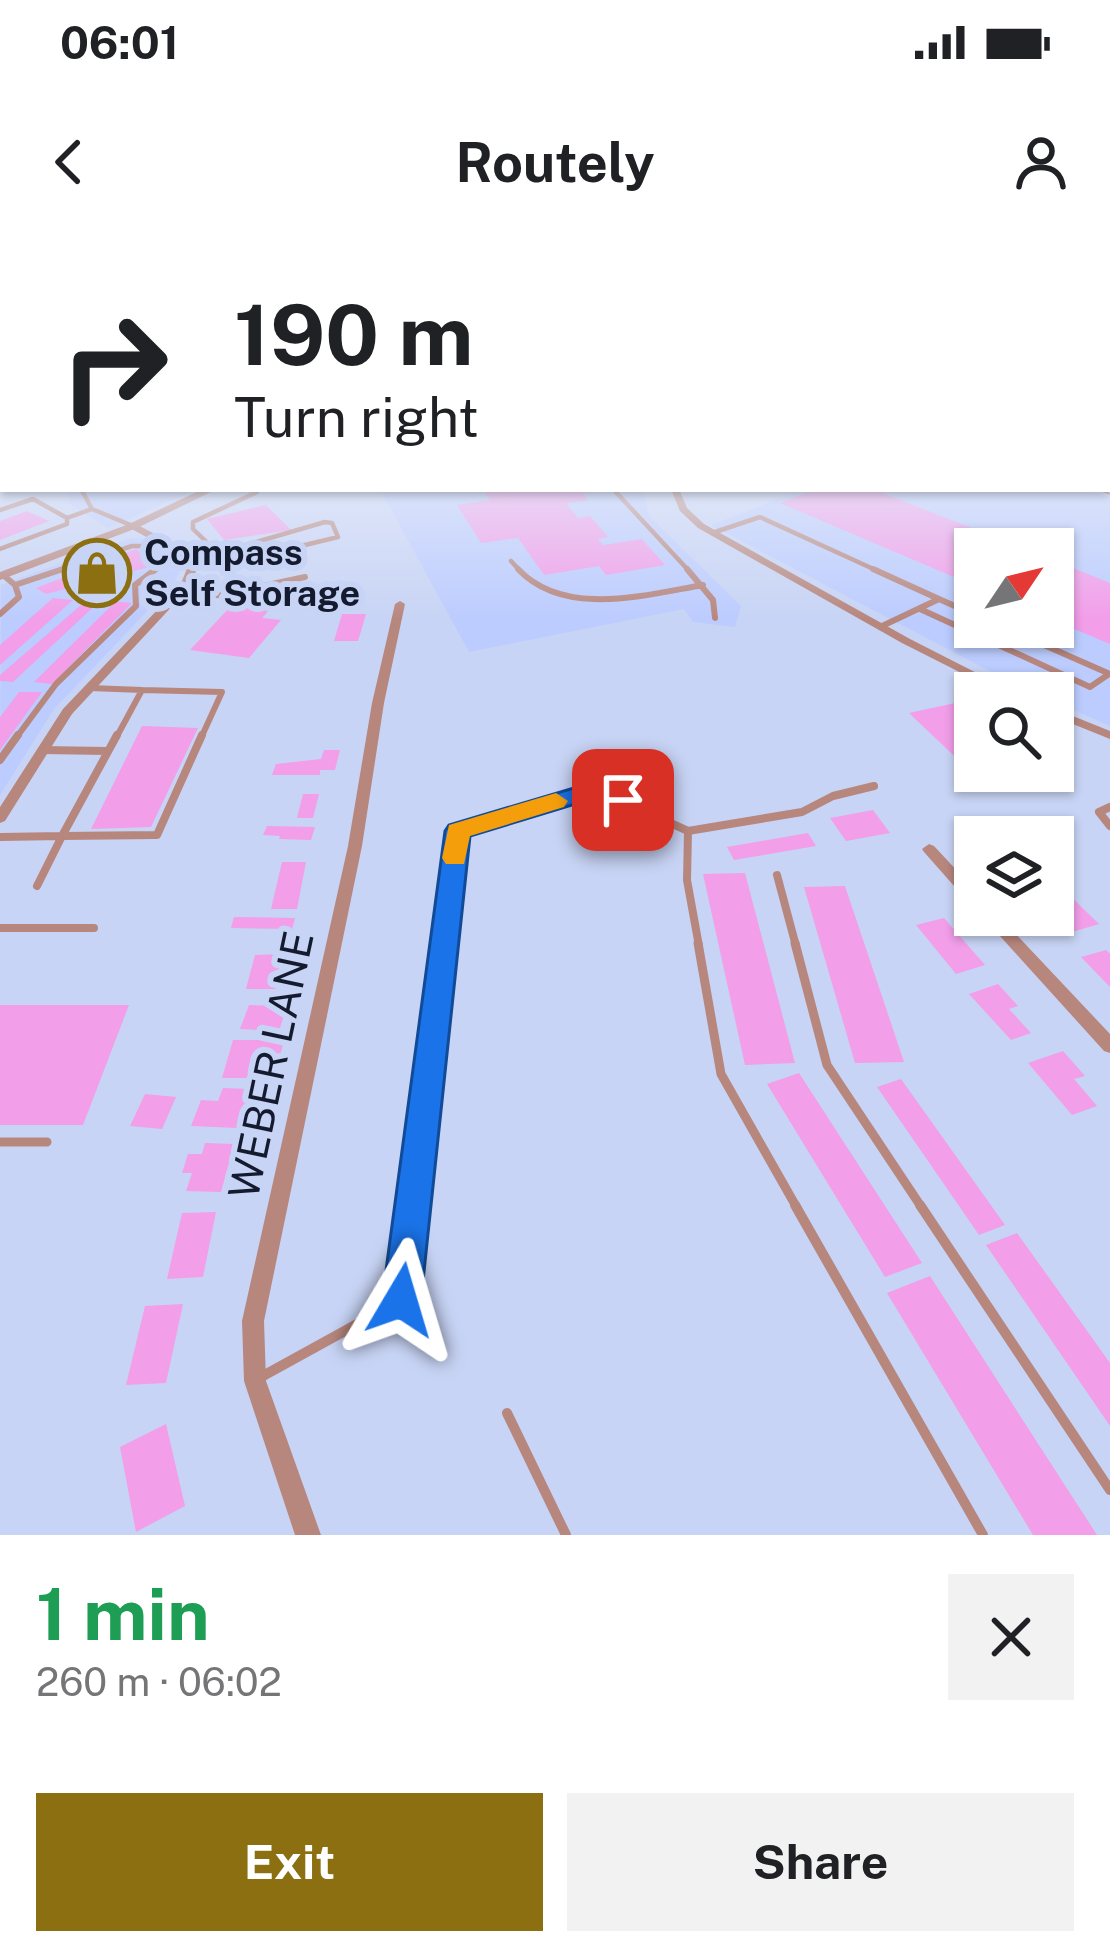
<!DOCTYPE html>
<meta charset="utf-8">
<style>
body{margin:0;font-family:"Public Sans",sans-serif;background:#f2f2f2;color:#202124;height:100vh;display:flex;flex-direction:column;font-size:45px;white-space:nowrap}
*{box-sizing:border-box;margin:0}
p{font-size:39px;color:#757577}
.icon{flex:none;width:66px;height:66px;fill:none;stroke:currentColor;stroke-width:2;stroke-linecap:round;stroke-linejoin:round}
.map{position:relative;height:1295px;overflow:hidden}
.drawer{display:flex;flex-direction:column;background:#fff;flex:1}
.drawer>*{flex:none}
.guide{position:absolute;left:0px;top:0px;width:1110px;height:252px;box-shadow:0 3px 9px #0004;background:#fff;color:#202124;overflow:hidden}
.needle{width:78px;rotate:55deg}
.fabs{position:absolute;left:954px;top:288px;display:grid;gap:24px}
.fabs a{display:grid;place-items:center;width:120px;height:120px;border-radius:0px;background:#fff;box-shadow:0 3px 9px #0004;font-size:60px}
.pin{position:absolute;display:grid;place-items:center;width:102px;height:102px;color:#fff;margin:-51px;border-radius:24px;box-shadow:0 6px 18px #0006}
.me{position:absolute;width:132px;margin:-66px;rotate:7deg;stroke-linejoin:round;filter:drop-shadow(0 0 9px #0008)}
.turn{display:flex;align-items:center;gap:42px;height:252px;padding:0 36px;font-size:54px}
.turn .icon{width:156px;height:156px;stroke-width:2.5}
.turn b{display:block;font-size:84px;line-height:102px}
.round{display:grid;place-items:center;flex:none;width:126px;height:126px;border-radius:0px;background:#f2f2f2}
.head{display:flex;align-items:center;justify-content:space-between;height:204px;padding:0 36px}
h1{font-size:72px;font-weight:700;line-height:90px;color:#1e9e55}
.primary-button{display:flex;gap:24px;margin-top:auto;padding:24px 36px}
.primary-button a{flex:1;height:138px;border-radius:0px;background:#8b6f11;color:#fff;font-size:48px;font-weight:700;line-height:138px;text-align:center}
.primary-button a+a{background:#f2f2f2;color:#202124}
.status{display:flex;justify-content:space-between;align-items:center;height:84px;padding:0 60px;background:#fff;direction:ltr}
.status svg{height:33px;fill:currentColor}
header{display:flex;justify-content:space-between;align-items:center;height:156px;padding:0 36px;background:#fff;font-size:54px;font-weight:700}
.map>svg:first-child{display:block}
</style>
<div class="status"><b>06:01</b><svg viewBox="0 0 49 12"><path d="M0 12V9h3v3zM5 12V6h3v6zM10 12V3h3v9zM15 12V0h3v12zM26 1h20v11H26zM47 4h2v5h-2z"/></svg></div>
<header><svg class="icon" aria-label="back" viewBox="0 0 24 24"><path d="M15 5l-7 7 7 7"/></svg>Routely<svg class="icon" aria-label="person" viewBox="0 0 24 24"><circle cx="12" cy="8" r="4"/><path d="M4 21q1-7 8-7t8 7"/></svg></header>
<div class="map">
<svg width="1110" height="1295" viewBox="0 0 1110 1295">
<rect width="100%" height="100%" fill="#c8d4f5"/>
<path fill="#bcccfe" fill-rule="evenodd" d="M68,249H198L108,288L70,264Z
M380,249H643L649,276L741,366L735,387L693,382L684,369L469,412Z
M805,249H1076L1110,256V486L1053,461V453H1035L1018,446L711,285ZM975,309H1053V387H975Z
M131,298L147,299L177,316L183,326L173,344L54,469L0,555L1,345Z"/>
<path fill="#f29ee9" d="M482,249H602L583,254L588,260L566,263L578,278L590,276L608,297L598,299L603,305L642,299L665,325L606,335L599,326L544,335L518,298L481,303L457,265L490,260Z
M815,249H873L1024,309H975V346L780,263Z
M266,265L291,290L224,300L207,279Z
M27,271L49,281L0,300V281Z
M136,309L157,325L46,354L36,348Z
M1053,320L1110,343V404L1053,380Z
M103,346L115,347L13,442L0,441V435Z
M242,354L279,359L262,378L281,380L249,418L190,410Z
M53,358L73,360L0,425V405Z
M116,361L132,363L52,444L34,442Z
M342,374H366L358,401H334Z
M19,452H42L0,510V477Z
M969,460L975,465V529L969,530L909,473Z
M142,486L198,488L151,587L91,589Z
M324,510H340L335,530H320V535H272L276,524L321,519Z
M303,554H319L313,578H297Z
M873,570L890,593L846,601L830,578Z
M267,586L315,587L311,600L279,599L280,596L263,595Z
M808,593L816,606L734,620L727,607Z
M282,622H306L297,669H271Z
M745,633L795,823L745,825L703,634Z
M845,646L904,822L855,823L804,647Z
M1062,648L1099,684L1072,692L1053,673V651Z
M234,677L295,678L292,689L231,688Z
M944,678L985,725L956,734L916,685Z
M1106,710L1110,714V747L1081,717Z
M284,714L276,749H246L255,715Z
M998,744L1018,766L1009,769L1031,793L1011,800L969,754Z
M0,765H129L83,885H0Z
M249,765L287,766L279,791L240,789Z
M233,800H284L278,824H258L254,838H222Z
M1063,811L1085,836L1074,839L1097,866L1072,875L1028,823Z
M799,833L922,1023L885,1037L767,844Z
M901,839L1005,985L979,995L877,847Z
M223,848L250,849L238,888L191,886L201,860L218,861Z
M145,854L176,857L162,889L130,886Z
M205,903L234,904L221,952L186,951L192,933H182L188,914H202Z
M216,972L203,1037L167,1039L182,973Z
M1017,993L1110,1123V1186L986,1005Z
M930,1036L1097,1295H1033L887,1053Z
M183,1064L166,1143L126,1145L145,1066Z
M166,1184L185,1266L136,1292L120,1207Z"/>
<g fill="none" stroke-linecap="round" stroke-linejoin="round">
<path stroke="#b7877e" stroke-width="4.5" d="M81,249L92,269L133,286
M613,249L690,332
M0,270L33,259L67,278
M325,282L332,283L338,297L276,312L218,313Z
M712,293L760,277L880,332
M0,309L67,284V278L92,269
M511,321L521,332
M189,322L218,313L193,289V282L257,252
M54,332L132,306H143L165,322L152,332"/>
<path stroke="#b7877e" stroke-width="6" d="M518,329C564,378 645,355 703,345
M687,329L713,360L715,378
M873,329L939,359L880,387
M15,345L63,329
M178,356L220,355L305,337
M939,359L975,375
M920,369L1090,447L1109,434
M0,374L19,357L15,345L3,335
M1003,387L1110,434
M90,448L142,450L116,498
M142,450L222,452L201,498
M16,498L56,444L136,366L135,345L156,329"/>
<path stroke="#b7877e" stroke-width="8" d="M42,510L107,511
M0,520L18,495
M1110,567L1099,572L1110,586
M688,591L687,640L699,706
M0,597L62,596L117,495
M777,635L796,706
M37,646L62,596L157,595L202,495
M0,688H94
M444,706L458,591L583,553H605L688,591L802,572L833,556L874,546"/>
<path stroke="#b7877e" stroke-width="9" d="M698,703L721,834L797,968
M795,703L827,825L922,968
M0,902H47
M412,968L444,703"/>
<path stroke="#b7877e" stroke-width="10" d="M795,965L983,1295
M920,965L1110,1250
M261,1137L401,1060L413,965
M507,1173L566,1295"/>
<path fill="#b7877e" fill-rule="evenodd" d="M671,249H679L687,268L704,284L910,399L1016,453H1001L902,403L698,288L680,271Z
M130,284H136L188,312L196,331L190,347L72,474L5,581L0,583V567L63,469L180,346L186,331L181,316L130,288Z
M400,361L405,364L384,463L362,606L264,1081L266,1141L321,1295H295L244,1141L242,1081L348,606L372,463L395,364Z
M1053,468L1110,491V499L1053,476Z
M929,604L934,606L975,650V665L970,664L924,612L922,609Z
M981,675H998L1110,794V813L1104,811Z"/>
<path fill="#b7877e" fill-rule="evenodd" d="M203,249H217L137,288L0,340V332L129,284Z"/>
<path fill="#a56054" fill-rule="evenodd" d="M1107,247L1110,255L1095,249H1107Z"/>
</g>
<linearGradient id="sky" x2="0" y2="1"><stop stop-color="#65b7de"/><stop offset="0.52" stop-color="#e6ecfa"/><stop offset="1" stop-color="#e6ecfa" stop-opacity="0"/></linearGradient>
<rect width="1110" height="379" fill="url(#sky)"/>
<path fill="#1a73e8" stroke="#114b97" stroke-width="3" d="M605,545L636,560L623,568L585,561L470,596L421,1060L415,1074L401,1080L388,1074L382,1060L445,591L449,585L584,545Z"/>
<path fill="#f59e0b" d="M556,553L568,561L564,567L470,596L464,624H446L442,618L449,585Z"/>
<defs>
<g id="shop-ring" transform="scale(3.45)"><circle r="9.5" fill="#c8d4f5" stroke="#8b6f11" stroke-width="1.5"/><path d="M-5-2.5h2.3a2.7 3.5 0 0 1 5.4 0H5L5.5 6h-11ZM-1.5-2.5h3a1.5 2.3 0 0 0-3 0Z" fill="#8b6f11"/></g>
</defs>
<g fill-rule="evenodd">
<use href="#shop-ring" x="97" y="333"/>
</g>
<g text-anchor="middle" stroke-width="12" stroke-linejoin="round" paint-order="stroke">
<g font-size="36" font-weight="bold" fill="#151b2f" stroke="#c8d4f5" text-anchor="start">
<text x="144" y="325">Compass<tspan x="144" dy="41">Self Storage</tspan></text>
</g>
<g font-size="42" fill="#151b2f" stroke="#c8d4f5">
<text transform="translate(271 825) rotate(-78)" y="15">WEBER LANE</text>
</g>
</g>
</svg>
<div class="fabs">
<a><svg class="needle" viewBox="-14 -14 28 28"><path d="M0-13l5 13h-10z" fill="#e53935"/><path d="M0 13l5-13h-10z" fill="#757577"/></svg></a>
<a><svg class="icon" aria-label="search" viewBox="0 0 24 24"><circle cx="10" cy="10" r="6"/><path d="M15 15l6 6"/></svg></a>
<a><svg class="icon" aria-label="layers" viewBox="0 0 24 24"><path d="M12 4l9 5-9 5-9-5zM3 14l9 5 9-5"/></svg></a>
</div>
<div class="pin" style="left:623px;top:560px;background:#d93025"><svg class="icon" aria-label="arrive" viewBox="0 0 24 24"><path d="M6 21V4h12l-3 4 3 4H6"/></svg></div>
<svg class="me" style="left:401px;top:1060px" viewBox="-20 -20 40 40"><path d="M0-17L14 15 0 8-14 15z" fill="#1a73e8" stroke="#fff" stroke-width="4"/></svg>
<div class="guide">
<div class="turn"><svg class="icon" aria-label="right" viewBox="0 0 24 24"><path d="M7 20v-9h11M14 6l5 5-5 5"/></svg><div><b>190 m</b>Turn right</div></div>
</div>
</div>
<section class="drawer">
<div class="head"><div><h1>1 min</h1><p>260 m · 06:02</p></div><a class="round"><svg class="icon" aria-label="close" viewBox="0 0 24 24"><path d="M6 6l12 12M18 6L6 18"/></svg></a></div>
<div class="primary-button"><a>Exit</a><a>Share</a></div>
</section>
